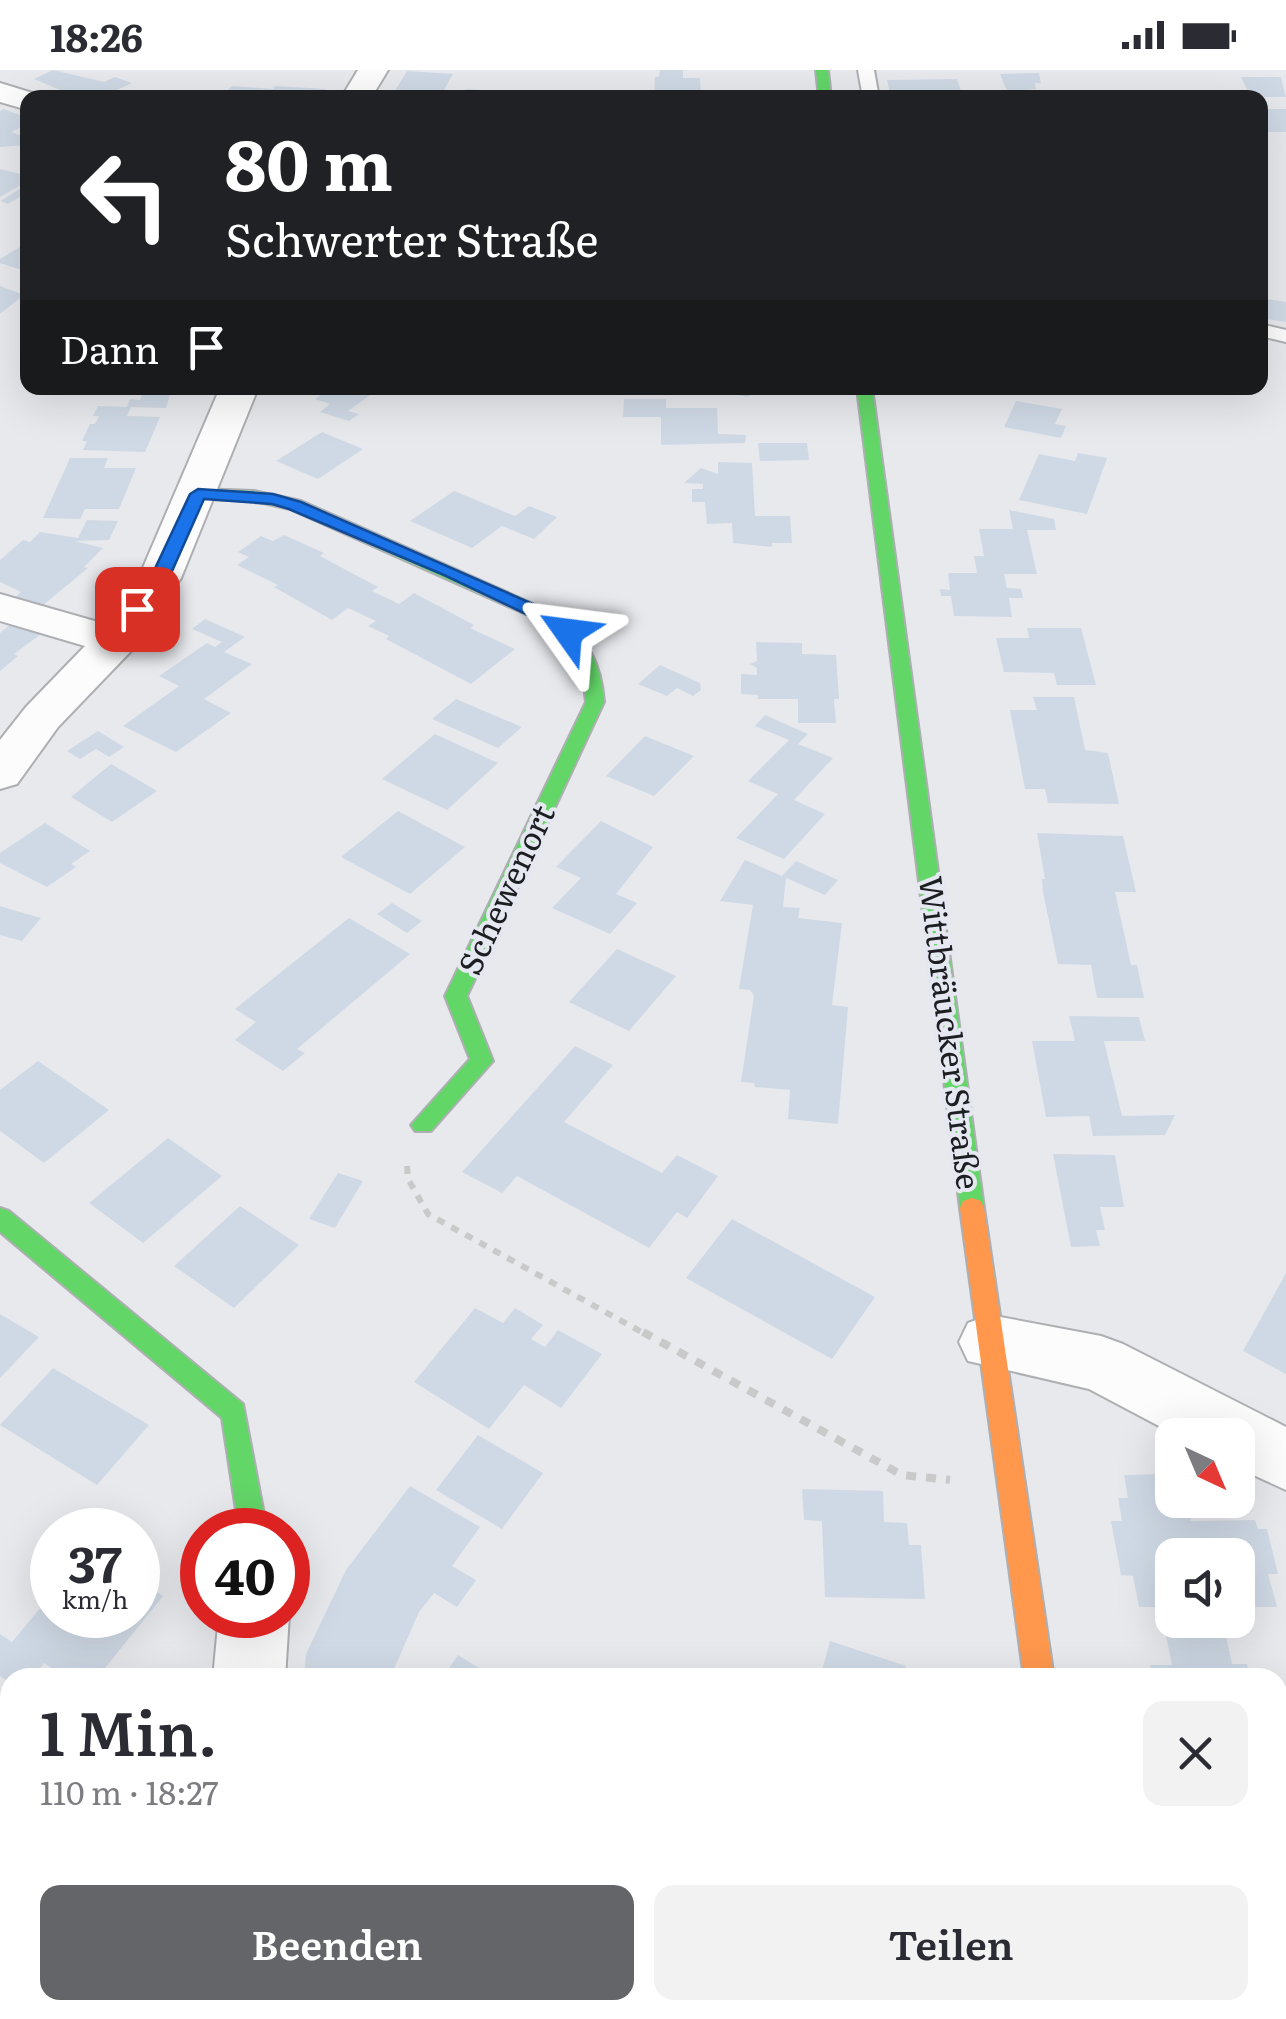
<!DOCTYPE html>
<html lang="de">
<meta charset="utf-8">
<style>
body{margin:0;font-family:Literata,serif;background:#f2f2f3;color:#2b2b33;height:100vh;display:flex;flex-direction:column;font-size:38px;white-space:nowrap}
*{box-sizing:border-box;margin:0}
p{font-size:32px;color:#7c7c81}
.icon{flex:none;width:55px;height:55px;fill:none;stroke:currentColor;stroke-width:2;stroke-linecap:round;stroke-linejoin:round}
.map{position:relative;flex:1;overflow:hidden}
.details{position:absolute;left:0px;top:1598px;width:1288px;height:352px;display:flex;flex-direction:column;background:#fff;border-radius:30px 30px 0 0;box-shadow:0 10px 40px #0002}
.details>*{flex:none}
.banner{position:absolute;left:20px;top:20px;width:1248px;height:305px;border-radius:20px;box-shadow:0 10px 40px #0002;background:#202124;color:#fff;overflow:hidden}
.needle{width:65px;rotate:136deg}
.fabs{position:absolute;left:1155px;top:1348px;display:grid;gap:20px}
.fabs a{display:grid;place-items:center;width:100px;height:100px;border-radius:20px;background:#fff;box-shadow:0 10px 40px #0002;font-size:50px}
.speed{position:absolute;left:30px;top:1438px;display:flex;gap:20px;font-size:50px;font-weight:700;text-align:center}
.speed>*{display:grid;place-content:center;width:130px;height:130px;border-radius:50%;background:#fff;box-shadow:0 10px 40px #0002;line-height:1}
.speed small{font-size:25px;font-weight:400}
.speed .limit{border:15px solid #d22;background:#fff;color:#111}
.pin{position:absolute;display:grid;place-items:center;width:85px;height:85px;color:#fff;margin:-42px;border-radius:20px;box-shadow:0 5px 15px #0006}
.me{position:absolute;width:110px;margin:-55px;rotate:301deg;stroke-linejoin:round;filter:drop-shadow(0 0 8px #0008)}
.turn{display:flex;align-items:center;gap:35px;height:210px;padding:0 40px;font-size:45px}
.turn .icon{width:130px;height:130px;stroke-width:2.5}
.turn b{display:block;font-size:70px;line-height:85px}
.then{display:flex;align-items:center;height:95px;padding:0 40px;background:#0003;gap:20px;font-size:38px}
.round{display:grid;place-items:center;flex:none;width:105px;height:105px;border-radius:20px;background:#f2f2f3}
.head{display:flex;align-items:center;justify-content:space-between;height:170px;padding:0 40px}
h1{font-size:60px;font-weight:600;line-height:75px}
.action{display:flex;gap:20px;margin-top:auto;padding:20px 40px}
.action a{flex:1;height:115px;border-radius:20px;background:#646568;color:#fff;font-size:40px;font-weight:600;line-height:115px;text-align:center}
.action a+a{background:#f2f2f3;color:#2b2b33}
.status{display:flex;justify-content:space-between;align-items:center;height:70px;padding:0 50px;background:#fff;direction:ltr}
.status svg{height:28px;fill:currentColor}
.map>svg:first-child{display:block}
</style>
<div class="status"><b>18:26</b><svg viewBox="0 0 49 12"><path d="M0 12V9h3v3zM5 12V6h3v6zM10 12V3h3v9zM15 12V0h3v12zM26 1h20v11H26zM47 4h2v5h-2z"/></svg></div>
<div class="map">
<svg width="1286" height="1949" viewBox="0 0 1286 1949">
<rect width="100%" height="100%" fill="#e8e9ed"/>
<path fill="#cfd9e5" d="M53,0L104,12L115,7L132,13L100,28H79L34,9Z
M660,0H683V8H700L701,28H654L655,7H659Z
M407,1L453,4L440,27L393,24Z
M1039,3L1041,13H1035L1036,19L1007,21L1000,4Z
M1241,7H1281L1286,27H1264L1267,34H1260V28H1251Z
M957,9L962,24H890L887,10Z
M232,16L273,19L275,16L326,19L321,28L237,27L224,23Z
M466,19L536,23L534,28H461Z
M3,39L28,48V54L11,62L28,68V75L0,77V41Z
M1260,39H1286V62H1260Z
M0,99L28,106V111L0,127Z
M28,114V122L8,134L0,131Z
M25,174L28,202L0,193V189Z
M0,216L24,225L0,244Z
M1260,228L1286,232V252L1260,248Z
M107,318H172L166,338L131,337L127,346L160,347L145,382L83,380L87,371H82L90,354H95L99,346H93L98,336L127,337L130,329L140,330L143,323L106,321Z
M317,318H353L348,321L358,318L373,323L348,341L359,344L349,351L320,342L330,334L315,329L323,323Z
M720,318H761V321L747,327L716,320Z
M624,329H666V338H717L718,364L746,365L745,373L661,375V347H623Z
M1016,331L1062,339L1055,354L1066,356L1061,368L1004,357Z
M322,362L363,379L318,409L276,391Z
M758,373H807L809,390L760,391Z
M1078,383L1107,388L1087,444L1019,430L1039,384L1075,391Z
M70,388H108L104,398H136L119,439H85L80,449L43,448Z
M718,392L752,393L755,446H790L792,473H772V477L733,473L732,453L707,454L705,432H692V419H703V414L684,413L701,398L718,404Z
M454,421L515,446L529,436L557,447L534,469L502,456L472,478L410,451Z
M1009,440L1054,449L1056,460H1027L1037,504H1004L1007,518L1021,519L1023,528H1009L1012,547L954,546L951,526H941L940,519L950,520L948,503H977L974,486H984L979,459H1013Z
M87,450L118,451L109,470L75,471L103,478L84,497L88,498L42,536L14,528L21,522L0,512V490L23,470L30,472L40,462L78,468Z
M284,465L324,483L320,486L378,517L372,521L399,534L414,523L474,555L470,558L515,579L471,614L386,569L389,566L368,556L376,551L348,538L332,550L274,517L278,515L237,495L249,487L238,482L261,466L273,471Z
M205,549L245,567L224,582L252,594L204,629L231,643L176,682L123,656L179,616L159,606L207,573L215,577L222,572L192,559Z
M11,554L41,564L14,584L18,586L0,601V563Z
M1027,558H1081L1096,615H1057L1054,603L1004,602L996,568H1029Z
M756,572L802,573V584L836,585L839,629H834L836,653H798V629H758V625L741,624V604L757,605V598L750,594L757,591Z
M660,595L700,613L701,620L693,626L677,618L667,626L638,614Z
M1033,627H1074L1085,680L1108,683L1119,734L1048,733L1045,719H1025L1010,640H1037Z
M456,629L522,657L498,678L432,649Z
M765,645L808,664L798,674L833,688L794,730L825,744L784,789L736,768L778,724L748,711L789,670L755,656Z
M98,661L124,677L109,687L96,679L80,689L67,681Z
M435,664L498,693L447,740L382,709Z
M645,666L694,686L654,726L606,706Z
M111,694L157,721L112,752L71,727Z
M398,741L465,777L410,824L341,787Z
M601,751L653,777L616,824L637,833L610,864L552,838L581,808L556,797Z
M45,753L90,781L71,794L76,797L47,817L0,793V783Z
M1037,763L1123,766L1136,822H1115L1131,895H1137L1144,928H1097L1091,895L1058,894L1043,822L1042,809H1045Z
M745,790L782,806L796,791L838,810L825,825L786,808L783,837L800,838L798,848L842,853L832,935L848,937L838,1054L788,1049L790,1020L755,1017L754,1013L741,1012L754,926L750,920L739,919L753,835L720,831Z
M392,833L422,851L407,863L377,844Z
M0,836L13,840L41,848L22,871L0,865Z
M349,848L410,884L297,979L305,983L283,1001L235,970L256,952L235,939Z
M617,879L676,906L629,961L569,932Z
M1069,946L1139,947L1145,971H1104L1122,1046L1175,1045L1165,1065L1093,1066L1089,1046L1046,1047L1032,971H1075Z
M575,976L613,995L564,1052L662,1103L677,1085L718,1106L687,1148L677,1142L649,1178L517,1106L502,1123L462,1102Z
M38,991L109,1040L44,1093L0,1061V1020Z
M168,1068L222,1106L143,1173L89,1133Z
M1053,1084L1115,1085L1124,1137H1100L1105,1160H1096L1100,1176L1071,1177Z
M338,1103L363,1111L335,1158L309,1149Z
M240,1136L299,1175L234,1238L174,1196Z
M732,1149L875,1227L832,1289L686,1208Z
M1286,1203V1304L1243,1281Z
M475,1238L503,1253L515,1238L543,1255L531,1269L545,1277L558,1260L602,1284L561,1338L524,1315L489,1359L414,1312Z
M0,1244L39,1267L0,1308Z
M53,1298L149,1355L97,1415L0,1355Z
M478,1365L543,1403L502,1459L436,1420Z
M1172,1404V1430H1186L1191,1451L1255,1450L1258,1459H1267L1278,1504H1268L1277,1537H1238V1485H1172V1537H1139L1133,1506L1121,1505L1111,1451H1122L1118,1428H1128L1124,1405Z
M410,1416L480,1457L452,1496L476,1510L457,1537L434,1523L419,1542L390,1608H304L306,1584L346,1500Z
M802,1419L883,1421L884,1452L907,1453L909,1475H921L925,1529L825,1527L822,1451L804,1450Z
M138,1510L163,1526L97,1608H67L44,1593L32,1608H10V1613L0,1606V1564L12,1572L52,1524V1545H138Z
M1166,1566H1226L1232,1594H1247L1250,1608H1152L1150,1595H1172Z
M830,1571L906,1596L904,1608H820Z
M458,1585L495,1608H442Z
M1278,1753L1286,1783V1822H1278Z
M10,1783V1829L0,1820V1795Z
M0,1823L10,1831V1861L0,1874Z
M0,1879L10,1890V1940H59L68,1949H0Z
M326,1940H442V1949H325Z"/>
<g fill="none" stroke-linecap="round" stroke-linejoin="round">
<g stroke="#aeafb3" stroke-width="4">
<path id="lane" d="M858,0H874L879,28H863Z
M1264,255L1286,260V272L1260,266V256Z"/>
</g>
<g stroke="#aeafb3" stroke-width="4">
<path id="street" d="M358,0H388L371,28H341Z
M0,13L39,25L41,28H28V40L0,32Z
M220,318H258L181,508L131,581L58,657L17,714L0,719V670L26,637L85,576L0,551V524L105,554L139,507Z
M990,1245L1101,1266L1123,1274L1286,1357V1420L1238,1398V1365H1176L1089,1319L968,1291L959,1272L968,1253Z
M288,1541L289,1545L285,1608H213L219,1545H288Z
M177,1940H257L256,1949H176Z"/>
</g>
<g stroke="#aeafb3" stroke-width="4">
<path id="fast" d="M816,0H828L831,28H819Z
M857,318H872L984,1138L981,1145L972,1148L963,1145L960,1138Z
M198,419L254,421L301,431L558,545C588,571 601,592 604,632L467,926L493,991L431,1061H415L411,1055L470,989L445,926L586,632C583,595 573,577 546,553L290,439L254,431L192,428L190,424Z
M0,1138L9,1141L243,1334L267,1460H239L222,1348L0,1162Z
M1067,1940H1099L1101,1949H1067Z"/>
</g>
<g stroke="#aeafb3" stroke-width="4">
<path id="slow" d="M972,1128L981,1131L984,1138L1054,1608H1024L960,1138L963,1131Z"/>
</g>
<path stroke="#c9c9ca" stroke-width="6" stroke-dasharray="8 8" stroke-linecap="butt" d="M407,1096L408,1109L428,1144L647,1265"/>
<path stroke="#c9c9ca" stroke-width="8" stroke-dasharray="10 10" stroke-linecap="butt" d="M643,1262L902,1405L950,1410"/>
<use href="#lane" fill="#fcfcfc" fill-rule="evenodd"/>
<use href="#street" fill="#fcfcfc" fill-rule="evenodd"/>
<use href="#fast" fill="#63d668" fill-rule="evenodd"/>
<use href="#slow" fill="#ff974d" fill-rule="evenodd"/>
</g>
<path fill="#1a73e8" stroke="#114b97" stroke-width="2.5" d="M198,419L273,424L301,432L558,545L577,562L568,568L545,553L444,505L289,439L272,434L204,429L169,508L144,543H131L128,539L151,507L190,424Z"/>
<g text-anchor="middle" stroke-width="8" stroke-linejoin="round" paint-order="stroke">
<g font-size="32" fill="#1d1e21" stroke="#e5e8f0">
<text transform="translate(507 820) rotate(-65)" y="11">Schewenort</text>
<text transform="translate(949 963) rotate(83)" y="11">Wittbräucker Straße</text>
</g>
</g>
</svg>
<div class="fabs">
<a><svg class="needle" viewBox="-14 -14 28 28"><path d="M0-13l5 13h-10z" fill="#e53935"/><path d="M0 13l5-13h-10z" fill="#7c7c81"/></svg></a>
<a><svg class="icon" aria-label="sound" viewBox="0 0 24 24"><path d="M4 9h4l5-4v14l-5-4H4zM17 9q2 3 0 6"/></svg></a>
</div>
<div class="speed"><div>37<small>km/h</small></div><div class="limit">40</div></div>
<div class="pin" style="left:137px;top:539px;background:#d93025"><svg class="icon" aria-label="arrive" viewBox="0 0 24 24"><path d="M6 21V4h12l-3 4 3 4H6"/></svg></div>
<svg class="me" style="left:568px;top:562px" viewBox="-20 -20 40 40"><path d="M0-17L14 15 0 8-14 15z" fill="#1a73e8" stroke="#fff" stroke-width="4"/></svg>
<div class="banner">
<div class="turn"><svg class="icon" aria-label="left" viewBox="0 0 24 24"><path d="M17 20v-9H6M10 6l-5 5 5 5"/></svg><div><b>80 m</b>Schwerter Straße</div></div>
<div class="then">Dann<svg class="icon" aria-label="arrive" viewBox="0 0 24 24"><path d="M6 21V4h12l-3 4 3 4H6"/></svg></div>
</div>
<section class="details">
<div class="head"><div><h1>1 Min.</h1><p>110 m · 18:27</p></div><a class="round"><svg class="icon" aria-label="close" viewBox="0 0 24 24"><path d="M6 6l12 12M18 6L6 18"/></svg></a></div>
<div class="action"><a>Beenden</a><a>Teilen</a></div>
</section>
</div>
